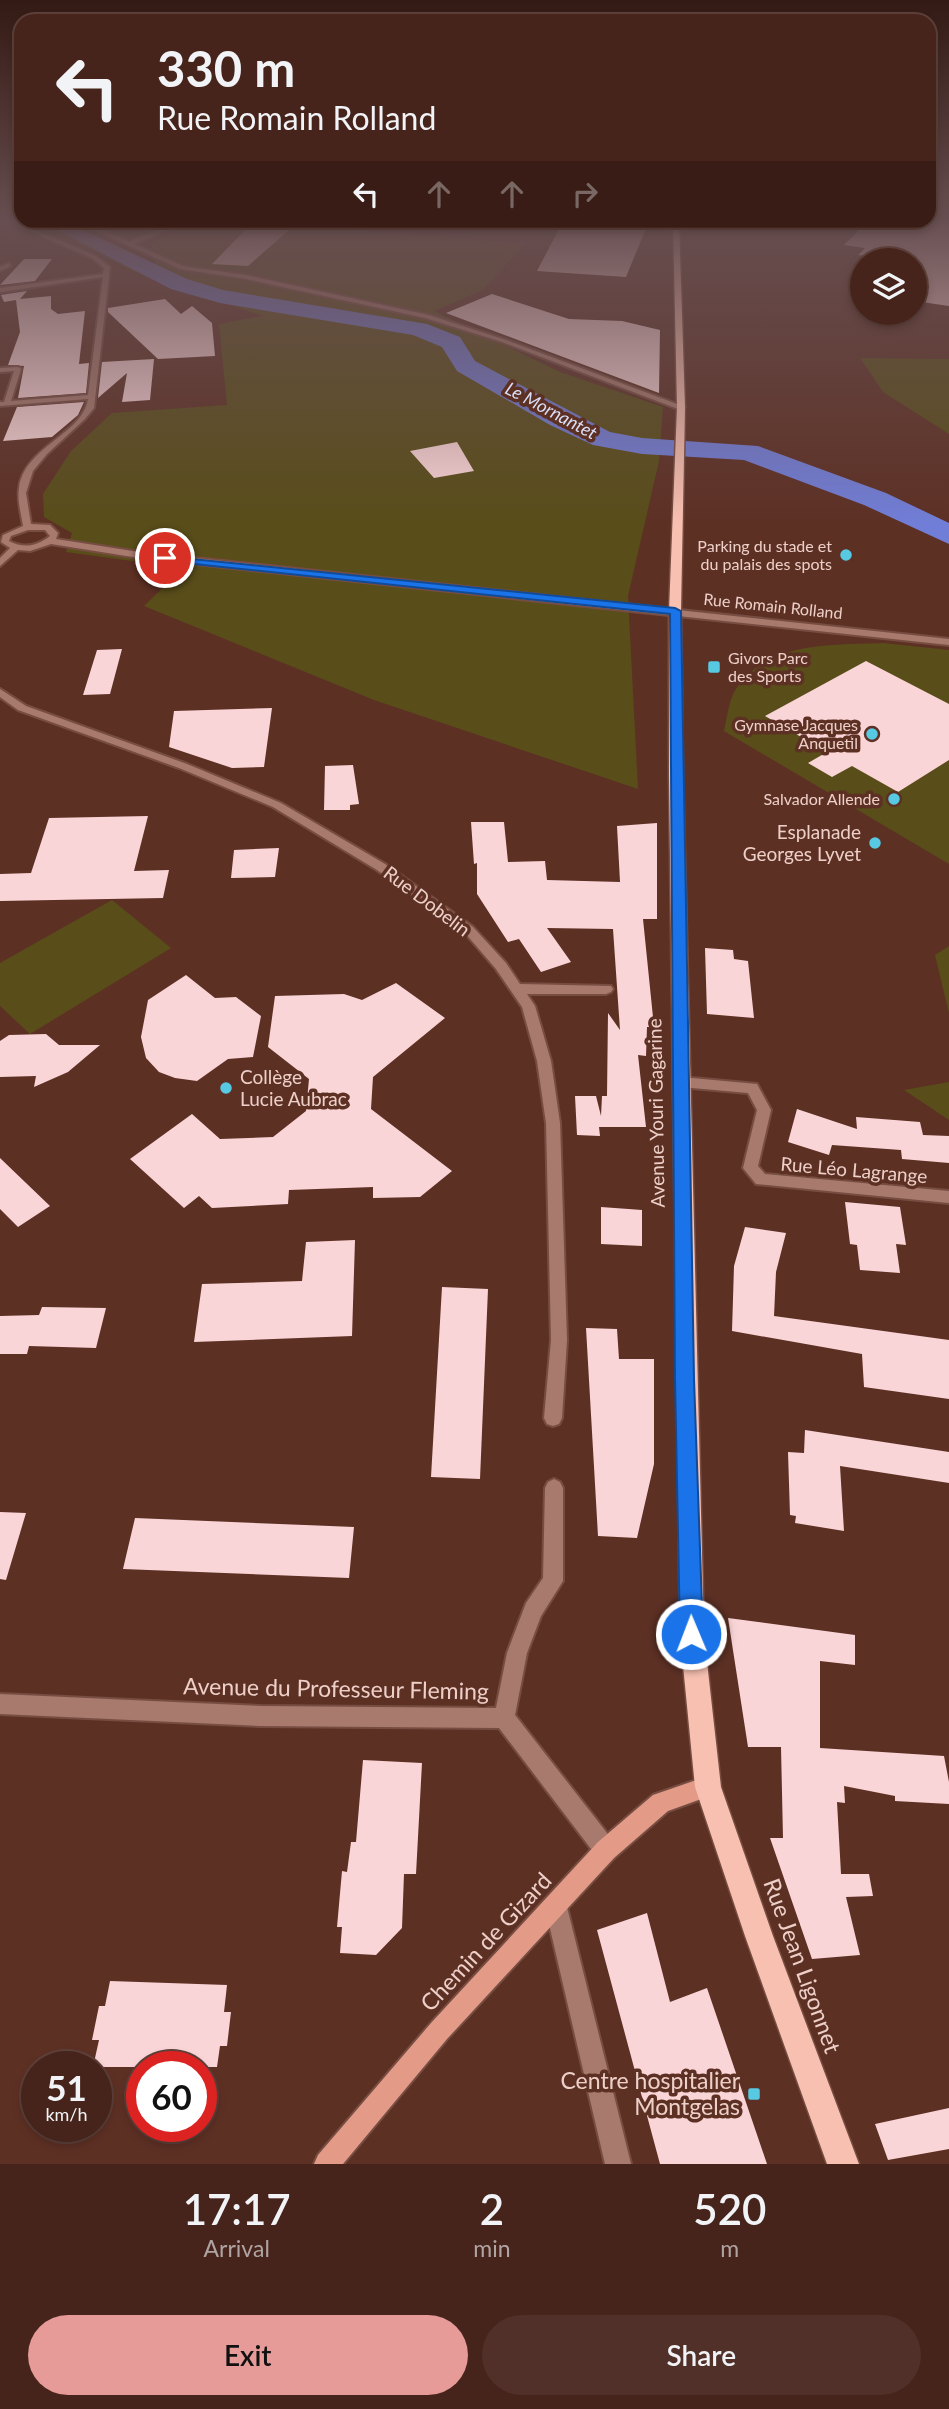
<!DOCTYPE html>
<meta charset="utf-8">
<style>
body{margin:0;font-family:Lato,sans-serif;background:#503028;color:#f1f3f6;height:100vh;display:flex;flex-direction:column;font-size:26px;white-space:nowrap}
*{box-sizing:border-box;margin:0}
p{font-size:23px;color:#b0a4a3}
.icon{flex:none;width:38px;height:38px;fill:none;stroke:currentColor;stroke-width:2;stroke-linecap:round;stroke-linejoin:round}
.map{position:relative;height:2164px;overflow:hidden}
.side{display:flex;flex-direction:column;background:#46241b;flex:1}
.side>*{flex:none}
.guide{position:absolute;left:14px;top:14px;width:922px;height:214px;border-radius:21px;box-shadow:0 4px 10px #0003,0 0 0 2px #5e413a;background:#46241b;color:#f1f3f6;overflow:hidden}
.tools{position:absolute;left:850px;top:248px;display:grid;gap:14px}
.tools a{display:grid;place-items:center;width:77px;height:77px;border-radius:50%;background:#46241b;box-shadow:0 4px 10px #0003,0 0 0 2px #5e413a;font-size:35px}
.speed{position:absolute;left:21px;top:2051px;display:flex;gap:14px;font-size:35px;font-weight:700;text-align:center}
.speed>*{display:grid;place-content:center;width:91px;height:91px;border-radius:50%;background:#46241b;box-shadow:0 4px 10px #0003,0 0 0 2px #5e413a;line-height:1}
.speed small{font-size:18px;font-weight:400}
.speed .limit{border:10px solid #d22;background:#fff;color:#111}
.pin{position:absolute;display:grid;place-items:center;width:60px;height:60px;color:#fff;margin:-30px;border:4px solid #fff;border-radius:50%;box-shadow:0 2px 7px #0007}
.me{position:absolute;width:77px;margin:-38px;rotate:359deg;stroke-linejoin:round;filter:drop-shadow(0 0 5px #0008)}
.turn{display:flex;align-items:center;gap:24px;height:147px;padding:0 28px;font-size:32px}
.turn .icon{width:91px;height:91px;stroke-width:2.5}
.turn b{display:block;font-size:49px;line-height:60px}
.lanes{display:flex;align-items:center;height:66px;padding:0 28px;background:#0003;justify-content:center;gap:35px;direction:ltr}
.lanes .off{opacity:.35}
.eta{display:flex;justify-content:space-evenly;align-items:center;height:119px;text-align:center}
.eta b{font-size:42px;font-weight:600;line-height:49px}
.primary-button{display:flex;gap:14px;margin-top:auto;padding:14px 28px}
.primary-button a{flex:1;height:80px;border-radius:42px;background:#e69b98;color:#111;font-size:28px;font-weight:600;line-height:80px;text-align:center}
.primary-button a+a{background:#503028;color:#f1f3f6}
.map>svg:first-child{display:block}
</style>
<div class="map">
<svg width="949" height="2164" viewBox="0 0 949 2164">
<rect width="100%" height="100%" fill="#5d3024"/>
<path fill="#594d1a" d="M27,221H63L156,265L151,243L196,221L331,224L332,229L525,243L483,290L434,311L560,372L663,407L659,461L628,596L638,789L374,700L144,606L183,568L66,552L72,533L44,517L43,494L71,451L112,413L227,405L219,324L263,316L146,277Z
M860,358L949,359V434L883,392Z
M883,643L949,650V864L724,731C727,718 729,699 736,689C767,641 833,645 883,643Z
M112,900L171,948L30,1034L0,1006V963Z
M949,946V1013L935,955Z
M949,1082V1120L904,1090Z"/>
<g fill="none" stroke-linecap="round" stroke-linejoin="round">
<path fill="#717ed7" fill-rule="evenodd" d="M39,221H64L187,279L223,290L427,324L460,337L475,361L610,432L642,438L758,446L886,493L949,523V544L864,505L744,460L642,454L593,445L550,425L457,371L442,347L413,335L220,303L171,289Z"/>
</g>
<path fill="#fad5d7" d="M254,221H299L248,266L212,264Z
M563,221H649L626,277L537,271Z
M868,221H949V306L915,301V261L858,255L865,248L844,245Z
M24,259H52L35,281L0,285Z
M27,291L20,299L51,296V309L58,314L85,311L79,364L89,363L86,393L18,398L24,366L8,365L20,332L16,300L4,302L1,295Z
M492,294L569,319L622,321L660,330L659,393L446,313Z
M165,299L181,314L192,306L212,323L215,356L158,359L108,312V308Z
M154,359L150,400L122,402L127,373L98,398L102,362Z
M84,402L78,415L52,437L3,441L17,407Z
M457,442L474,471L434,478L410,451Z
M122,649L110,694L83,695L97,650Z
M866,661L949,704V760L898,792L852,766L832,777L808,763L827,752L765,716Z
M272,708L264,767L232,768L169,747L174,711Z
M353,765L359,804L350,805V810H324L325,766Z
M148,816L134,871L169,870L163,898L0,901V874L31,873L49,818Z
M471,822H504L508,862L545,861L547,880L620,882L617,826L657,823V919H643L654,1027H647L646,1056L638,1055L646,1127H599L600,1136L577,1135L575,1096H596L601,1116L602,1096H607L608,1013L620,1030L613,929L547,928L571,962L541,972L519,939L508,942L477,894V863L474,864Z
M279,848L275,877L231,878L234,850Z
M705,948L733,950L734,959L748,961L754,1018L707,1014Z
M186,975L215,998L236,997L261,1016L253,1057L228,1059L197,1081L175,1078L159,1072L146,1058L141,1037L148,1000Z
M396,983L445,1018L373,1077L371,1109L452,1171L420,1197L373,1198V1187L289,1190L288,1204L212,1208L199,1196L184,1208L130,1159L192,1114L220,1139L273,1137L306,1111L309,1079L268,1047L275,996L344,994L362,1000Z
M46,1034L59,1045H100L68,1072L34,1087L36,1076L0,1077V1041L9,1035Z
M797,1109L857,1129L856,1117L920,1122L923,1135L949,1136V1163L902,1159L901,1150L832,1145L829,1155L788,1142Z
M0,1158L50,1206L18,1227L0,1209Z
M845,1202L900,1207L906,1245L896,1244L900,1273L860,1270L857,1245L850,1244Z
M601,1207L642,1210V1246L601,1244Z
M745,1227L786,1233L776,1272L774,1316L949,1340V1399L864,1387L862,1354L732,1331L734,1266Z
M355,1240L352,1336L194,1342L202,1284L302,1281L306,1242Z
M442,1287L488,1289L480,1479L431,1477Z
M42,1307L106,1308L96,1348L29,1346L27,1354H0V1316L39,1315Z
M586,1328L617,1329L619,1359H654V1464L637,1538L598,1536Z
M805,1430L949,1452V1483L840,1466L844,1531L795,1523L796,1516L790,1515L788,1452L804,1453Z
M0,1512L26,1513L6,1580L0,1579Z
M135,1518L354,1527L349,1578L123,1569Z
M728,1618L855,1635V1665L820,1661V1748L944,1756L949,1782V1804L895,1801V1796L844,1786L845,1803L837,1802L841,1874H869L873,1896L846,1897L860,1955L812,1959L770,1838H783L781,1747H748Z
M363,1760L422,1763L416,1874H404L402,1928L376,1955L340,1953L342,1927H337L342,1871L347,1872L351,1842H356Z
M647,1913L670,2002L707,1988L767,2164H660L597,1930Z
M110,1981L227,1985L224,2012H231L227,2046H220L217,2067H93L99,2040H92L99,2006H105Z
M949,2108V2149L888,2160L875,2124Z"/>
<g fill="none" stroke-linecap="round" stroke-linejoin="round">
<g stroke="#774d42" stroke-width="4">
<path id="street" d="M7,221H14L96,256L110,267L94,408L85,419L47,454L33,471L26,493L31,524L50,525L58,533L56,539L139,552L949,639V645L139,558L51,544L30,551L18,550L0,566V558L10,548L1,542L3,535L23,526C21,513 17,500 19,488C24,447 83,434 88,399L0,406V402H4L14,371L0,372V368L18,367L21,369L11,401L88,395L103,277L0,292V288L103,274L104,268L92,258ZM28,530H45L50,536C37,546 24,549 9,541L11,536Z
M75,221H82L129,242L181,221H187L134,244L183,266L246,275L429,315L506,340L685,407L678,409L502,342L425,318L246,279L180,269Z
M9,263L11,266L0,271V267Z
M0,689L26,706L187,764L281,803L385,864L473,927L506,963L520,984L611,986L613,989L611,992L606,994H527L535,1006L551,1061L560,1123L567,1340L562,1418L559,1424L553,1426L547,1424L544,1418L551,1340L546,1123L537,1061L522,1007L496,969L465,933L377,870L273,807L179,768L18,710L0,697Z
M681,1077L757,1084L771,1110L758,1166L765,1174L949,1191V1203L756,1184L743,1168L757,1110L748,1093L681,1087L676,1086L674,1082L676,1078Z
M554,1479L560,1482L563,1488V1581L541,1616L527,1653L515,1715L614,1842L617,1850L614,1858L606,1861L598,1858L499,1728L260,1726L0,1714V1694L260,1706L496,1708L507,1653L526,1603L543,1578L545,1488L548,1482Z
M556,1896L564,1899L567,1907L631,2164H605L545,1907L548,1899Z"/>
</g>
<g stroke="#774d42" stroke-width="4">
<path id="secondary" d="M708,1776L715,1780L719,1787L715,1794L668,1811L614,1858L447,2039L343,2164H314L318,2155L431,2023L598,1842L653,1795Z"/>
</g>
<g stroke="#774d42" stroke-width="3">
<path id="primary" d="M673,221H679L685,407L681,611L683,776L704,1635L721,1787L773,1936L859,2164H827L745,1936L695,1787L680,1635L669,776V611L677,407Z"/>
</g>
<use href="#street" fill="#a87a6e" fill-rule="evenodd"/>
<use href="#secondary" fill="#e39b88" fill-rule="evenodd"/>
<use href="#primary" fill="#f8c0b1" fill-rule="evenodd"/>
</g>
<linearGradient id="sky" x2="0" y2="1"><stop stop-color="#331a14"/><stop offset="0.42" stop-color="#674e50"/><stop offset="1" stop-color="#674e50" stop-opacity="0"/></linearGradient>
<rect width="949" height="524" fill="url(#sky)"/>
<path fill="#1a73e8" stroke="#114b97" stroke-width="2" d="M162,556L675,608L681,611L694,1379L703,1634L699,1642L691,1646L684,1642L680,1634L675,1379L670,614L165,561Z"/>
<g fill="#58c9e3" stroke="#5d3024" stroke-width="2.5">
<circle cx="846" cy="555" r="7"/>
<rect x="707" y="660" width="14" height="14" rx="3.5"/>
<circle cx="872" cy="734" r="7"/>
<circle cx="894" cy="799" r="7"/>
<circle cx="875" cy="843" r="7"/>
<circle cx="226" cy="1088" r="7"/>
<rect x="747" y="2087" width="14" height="14" rx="3.5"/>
</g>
<g text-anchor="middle" stroke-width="7" stroke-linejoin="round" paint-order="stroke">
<g font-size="16" fill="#eed0c9" stroke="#5d3024" text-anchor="end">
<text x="832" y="552">Parking du stade et<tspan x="832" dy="18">du palais des spots</tspan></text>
<text x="728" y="664" text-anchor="start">Givors Parc<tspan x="728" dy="18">des Sports</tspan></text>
<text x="858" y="731">Gymnase Jacques<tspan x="858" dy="18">Anquetil</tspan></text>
<text x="880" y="805">Salvador Allende</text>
</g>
<g font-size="16" fill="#eed0c9" stroke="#5d3024">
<text transform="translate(773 606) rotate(6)" y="6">Rue Romain Rolland</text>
</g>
<g font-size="18" font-style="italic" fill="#d9def6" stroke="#5d3024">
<text transform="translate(551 411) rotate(28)" y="6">Le Mornantet</text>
</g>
<g font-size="19" fill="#eed0c9" stroke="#5d3024" text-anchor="end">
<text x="861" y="839">Esplanade<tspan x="861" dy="22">Georges Lyvet</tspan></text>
<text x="240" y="1084" text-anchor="start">Collège<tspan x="240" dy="22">Lucie Aubrac</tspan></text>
</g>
<g font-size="19" fill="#eed0c9" stroke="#5d3024">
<text transform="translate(427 901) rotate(37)" y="7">Rue Dobelin</text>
<text transform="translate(656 1113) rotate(-91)" y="7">Avenue Youri Gagarine</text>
<text transform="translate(854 1170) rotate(5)" y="7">Rue Léo Lagrange</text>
</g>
<g font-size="23" fill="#eed0c9" stroke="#5d3024">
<text transform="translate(336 1689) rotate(1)" y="8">Avenue du Professeur Fleming</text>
<text transform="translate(486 1942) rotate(-47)" y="8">Chemin de Gizard</text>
<text transform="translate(802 1966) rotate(70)" y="8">Rue Jean Ligonnet</text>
</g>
<g font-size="23" fill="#eed0c9" stroke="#5d3024" text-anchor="end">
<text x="740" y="2089">Centre hospitalier<tspan x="740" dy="26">Montgelas</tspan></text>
</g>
</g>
</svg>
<div class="tools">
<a><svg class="icon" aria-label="layers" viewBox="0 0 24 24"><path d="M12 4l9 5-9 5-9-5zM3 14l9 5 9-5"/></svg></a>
</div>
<div class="speed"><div>51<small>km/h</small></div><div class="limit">60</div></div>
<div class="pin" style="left:165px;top:558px;background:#d93025"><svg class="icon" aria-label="arrive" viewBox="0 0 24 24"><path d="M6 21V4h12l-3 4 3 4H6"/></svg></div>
<svg class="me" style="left:691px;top:1634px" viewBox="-20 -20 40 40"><circle r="17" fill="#1a73e8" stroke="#fff" stroke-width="3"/><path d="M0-11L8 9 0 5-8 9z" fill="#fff"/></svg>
<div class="guide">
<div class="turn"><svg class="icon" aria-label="left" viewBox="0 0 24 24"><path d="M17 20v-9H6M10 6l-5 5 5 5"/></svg><div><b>330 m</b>Rue Romain Rolland</div></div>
<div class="lanes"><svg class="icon" aria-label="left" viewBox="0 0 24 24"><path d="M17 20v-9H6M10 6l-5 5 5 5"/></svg><svg class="icon off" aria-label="ahead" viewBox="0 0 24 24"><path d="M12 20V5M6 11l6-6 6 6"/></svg><svg class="icon off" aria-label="ahead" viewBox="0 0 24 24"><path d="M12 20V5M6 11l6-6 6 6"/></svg><svg class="icon off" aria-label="right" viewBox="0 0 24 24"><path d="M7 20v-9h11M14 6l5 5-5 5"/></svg></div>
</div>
</div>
<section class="side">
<div class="eta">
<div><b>17:17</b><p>Arrival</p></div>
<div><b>2</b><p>min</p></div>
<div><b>520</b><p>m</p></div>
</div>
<div class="primary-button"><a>Exit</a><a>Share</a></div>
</section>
